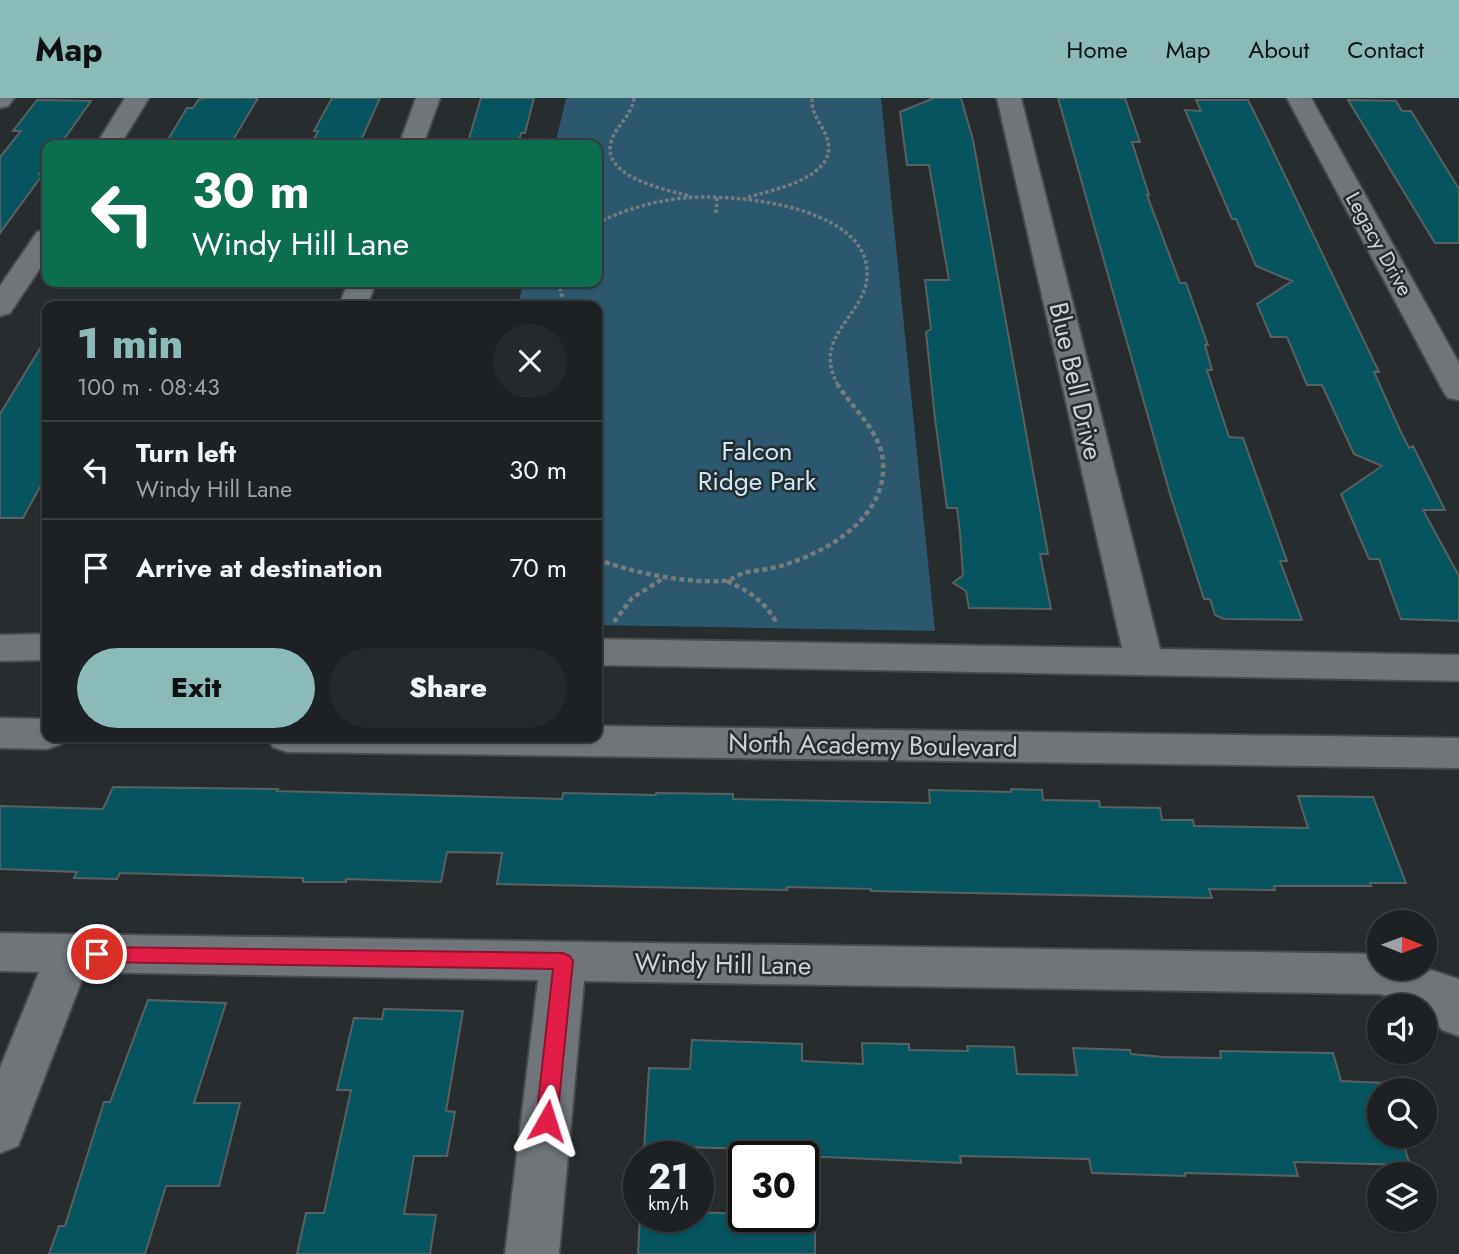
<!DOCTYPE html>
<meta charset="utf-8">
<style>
body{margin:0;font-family:Jost,sans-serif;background:#25292b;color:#f1f3f6;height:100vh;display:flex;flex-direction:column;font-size:26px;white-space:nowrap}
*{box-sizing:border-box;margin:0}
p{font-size:23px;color:#a0a3a6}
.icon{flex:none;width:38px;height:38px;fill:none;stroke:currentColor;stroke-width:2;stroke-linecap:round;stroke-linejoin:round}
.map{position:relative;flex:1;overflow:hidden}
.drawer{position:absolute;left:42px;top:203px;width:560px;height:441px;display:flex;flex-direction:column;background:#1d2123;border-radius:14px;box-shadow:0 2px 5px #0004,0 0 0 2px #3b3e41}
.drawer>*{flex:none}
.guide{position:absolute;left:42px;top:42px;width:560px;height:147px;border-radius:14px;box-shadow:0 2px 5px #0004,0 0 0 2px #3b3e41;background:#0b6e4f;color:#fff;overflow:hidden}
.needle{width:46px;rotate:91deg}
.buttons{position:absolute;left:1367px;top:812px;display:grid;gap:14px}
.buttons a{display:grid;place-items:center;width:70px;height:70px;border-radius:50%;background:#1d2123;box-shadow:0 2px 5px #0004,0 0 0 2px #3b3e41;font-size:35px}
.speed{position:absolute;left:623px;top:1043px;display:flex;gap:14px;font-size:35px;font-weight:700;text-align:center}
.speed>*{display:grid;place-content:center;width:91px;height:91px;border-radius:50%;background:#1d2123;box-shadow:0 2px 5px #0004,0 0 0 2px #3b3e41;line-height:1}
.speed small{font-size:18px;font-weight:400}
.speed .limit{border:4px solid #111;border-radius:10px;background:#fff;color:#111}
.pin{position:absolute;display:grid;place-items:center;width:60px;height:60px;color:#fff;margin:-30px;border:4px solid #fff;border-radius:50%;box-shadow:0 2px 7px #0007}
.me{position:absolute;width:77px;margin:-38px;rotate:6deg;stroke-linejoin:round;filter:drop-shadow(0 0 5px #0008)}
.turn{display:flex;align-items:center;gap:24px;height:147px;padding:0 35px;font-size:32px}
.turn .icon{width:91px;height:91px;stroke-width:2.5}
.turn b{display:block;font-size:49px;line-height:60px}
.round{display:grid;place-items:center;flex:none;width:74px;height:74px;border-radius:37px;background:#25292b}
.overview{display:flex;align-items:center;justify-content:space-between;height:119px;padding:0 35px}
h1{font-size:42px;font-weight:800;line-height:52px;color:#8bbbb9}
.button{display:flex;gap:14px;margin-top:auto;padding:14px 35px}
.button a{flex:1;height:80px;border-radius:42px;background:#8bbbb9;color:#111;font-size:28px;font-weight:800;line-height:80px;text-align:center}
.button a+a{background:#25292b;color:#f1f3f6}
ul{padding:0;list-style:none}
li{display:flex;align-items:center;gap:21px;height:98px;padding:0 35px;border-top:2px solid #3b3e41}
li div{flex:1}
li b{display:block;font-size:26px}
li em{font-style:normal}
header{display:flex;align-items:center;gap:42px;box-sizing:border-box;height:98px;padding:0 35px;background:#8bbbb9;color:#111}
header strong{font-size:33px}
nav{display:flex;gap:38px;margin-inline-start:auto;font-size:24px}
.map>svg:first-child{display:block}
</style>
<header>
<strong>Map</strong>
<nav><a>Home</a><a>Map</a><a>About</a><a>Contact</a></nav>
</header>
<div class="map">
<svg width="1459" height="1156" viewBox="0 0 1459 1156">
<rect width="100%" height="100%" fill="#272c2f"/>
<path fill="#2c586e" d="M566,0H881L935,533L597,527V208H518L523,184H597V47H555Z"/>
<path fill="#06545d" stroke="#586061" stroke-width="2" d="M205,0H258L230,47H176L177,45H166L187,10H193L199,1Z
M332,0H380L359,47H311L318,33H314Z
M481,0H534L525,35H521L518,47H467Z
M934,0H961L973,42L1048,456H1040L1051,511L969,510L966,493L953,485L963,477L960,435L957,410H947L935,321L926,234L931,231L925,182H949L929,67H907L900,14Z
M1058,0H1125L1140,44H1132L1149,97H1147L1180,185H1186L1208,247H1205L1212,272H1207L1229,339L1243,340L1287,463H1280L1302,522L1224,521L1215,517L1210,501H1204L1170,396Z
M37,2L91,3L60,47H47V65L39,76H43L0,135V59L21,33H13Z
M1196,2H1248L1265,36L1379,274H1374L1400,332L1409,350L1413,348L1445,412H1423L1459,478V523L1401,521L1379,461H1369L1341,396L1382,368L1354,356L1322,287H1307L1287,239H1271L1257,206L1292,183L1256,168L1236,121H1232L1185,12L1201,13Z
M1348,2L1396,3L1402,13H1411L1459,91V145H1435Z
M47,239V376L23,420H0V316Z
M113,689L278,691L277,693L562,701L563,695L656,697V695L733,696V701L930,705L929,692L1011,694V691L1042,692L1043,702L1099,703L1100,709L1160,710L1162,722H1193L1194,728L1308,730L1298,698L1373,699L1406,785H1370L1371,788H1274L1275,792L1209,791L1212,800L871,793V791L787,789V792L497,786L502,755L447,754L441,784L346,781V784H303V780L120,775L117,781L74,780L77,774L0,771V708L103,711Z
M148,902L226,905L194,1005H240L219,1088H166L145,1156H49L59,1128H65L104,1004H110Z
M384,911L463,913L446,1013L455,1014L447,1058H414L404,1116L436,1117L430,1156H297L306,1115H324L351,992H337L354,920L382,921Z
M692,942L802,946V963L863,966L862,945L909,946V952L968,953L967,948L1014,949L1017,976L1077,977L1073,950L1130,952L1131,956L1163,959L1221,960L1220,953L1333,955L1341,983L1385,985L1387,992H1379V1038H1401L1410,1067L1294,1064L1298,1078L1185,1075V1078L1092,1075L1089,1061L960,1058L961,1065L755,1056V1051L677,1049V1053L644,1052L649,970L690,971Z
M698,1114L783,1118V1127L815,1128V1156H638L640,1118H698Z"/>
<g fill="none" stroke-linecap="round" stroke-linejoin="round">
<g stroke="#464a4c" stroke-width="4">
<path id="minor" d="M0,0H14L8,8L0,10Z
M125,0H149L120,47H96Z
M416,0H440L423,47H399Z
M997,0H1021L1160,551L1459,557V583L597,567V541L1122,550Z
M1287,0H1311L1459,265V302L1448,300L1443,293Z
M47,132V160L10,215L0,218V188L37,134Z
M348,184H376L367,208H339Z
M47,536V562L0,563V537Z
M0,620L47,621V639H65L61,646L47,651L0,650Z
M597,628L1459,640V670L287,654L273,649L267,639H597Z
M0,835L1379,856V870H1424L1459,881V938L1442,932L1424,908L1380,896L584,883L559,1156H505L538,882L85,874L18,1048L0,1055V970L39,874L0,873Z"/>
</g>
<path stroke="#767a7d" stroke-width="3.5" stroke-dasharray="3.5 2.5" stroke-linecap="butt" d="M634,0C632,18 616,27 611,44C601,79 666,92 690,98
M748,99C774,92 840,79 827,40C822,25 811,18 812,0
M716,115L717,99
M597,125C624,112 653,103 683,100C732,95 863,107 867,172C870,218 808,236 839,289
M558,184L565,208"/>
<path stroke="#767a7d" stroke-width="4.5" stroke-dasharray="5 3.5" stroke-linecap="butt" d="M597,461C633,475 684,485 722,483C731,483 738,476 747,474C759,472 772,471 784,467C829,453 887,419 883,364C881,334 853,311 838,287
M727,483C749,493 766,504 777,526
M614,524L632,500L664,480"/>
<use href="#minor" fill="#6f7579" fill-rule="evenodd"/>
</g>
<path fill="#e11d48" stroke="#92132f" stroke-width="2" d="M97,849L563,855L570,858L573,863L557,1023L554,1030L547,1032L539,1030L536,1023L553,871L97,864L90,862L87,856L90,851Z"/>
<g text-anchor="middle" stroke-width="5" stroke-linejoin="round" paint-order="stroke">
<g font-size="21" fill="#d0d3d5" stroke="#272c2f">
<text transform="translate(1379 146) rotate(61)" y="7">Legacy Drive</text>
</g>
<g font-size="26" fill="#d0d3d5" stroke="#272c2f">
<text transform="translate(1076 283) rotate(77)" y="9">Blue Bell Drive</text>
<text transform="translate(873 647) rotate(1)" y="9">North Academy Boulevard</text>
<text transform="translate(723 866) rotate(1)" y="9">Windy Hill Lane</text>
</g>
<g font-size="26" fill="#cae9f9" stroke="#272c2f">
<text x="757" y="362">Falcon<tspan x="757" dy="30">Ridge Park</tspan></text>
</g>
</g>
</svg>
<div class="buttons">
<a><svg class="needle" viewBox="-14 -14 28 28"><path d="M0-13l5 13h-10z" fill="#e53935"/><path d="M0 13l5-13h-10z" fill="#a0a3a6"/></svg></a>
<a><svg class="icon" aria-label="sound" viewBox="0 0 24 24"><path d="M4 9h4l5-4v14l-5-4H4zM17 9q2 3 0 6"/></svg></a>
<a><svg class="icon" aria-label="search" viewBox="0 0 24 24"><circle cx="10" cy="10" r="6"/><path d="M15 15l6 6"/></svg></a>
<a><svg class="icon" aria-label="layers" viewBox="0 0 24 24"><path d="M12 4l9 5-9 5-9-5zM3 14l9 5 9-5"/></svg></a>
</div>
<div class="speed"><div>21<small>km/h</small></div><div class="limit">30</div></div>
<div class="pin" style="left:97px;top:856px;background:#d93025"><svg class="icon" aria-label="arrive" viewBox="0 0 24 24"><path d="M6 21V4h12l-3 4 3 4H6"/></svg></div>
<svg class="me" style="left:547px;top:1023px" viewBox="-20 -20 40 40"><path d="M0-17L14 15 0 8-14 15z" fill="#e11d48" stroke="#fff" stroke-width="4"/></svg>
<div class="guide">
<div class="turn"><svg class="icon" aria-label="left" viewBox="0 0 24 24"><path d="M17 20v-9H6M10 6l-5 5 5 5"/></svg><div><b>30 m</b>Windy Hill Lane</div></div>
</div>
<section class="drawer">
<div class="overview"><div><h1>1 min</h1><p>100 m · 08:43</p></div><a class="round"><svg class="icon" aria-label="close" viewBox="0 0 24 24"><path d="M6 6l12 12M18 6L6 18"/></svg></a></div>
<ul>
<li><svg class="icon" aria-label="left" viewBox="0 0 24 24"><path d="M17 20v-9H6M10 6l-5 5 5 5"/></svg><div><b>Turn left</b><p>Windy Hill Lane</p></div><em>30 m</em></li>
<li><svg class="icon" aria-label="arrive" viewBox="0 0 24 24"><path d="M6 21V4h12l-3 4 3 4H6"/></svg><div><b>Arrive at destination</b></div><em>70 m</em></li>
</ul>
<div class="button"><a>Exit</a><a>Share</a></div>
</section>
</div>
